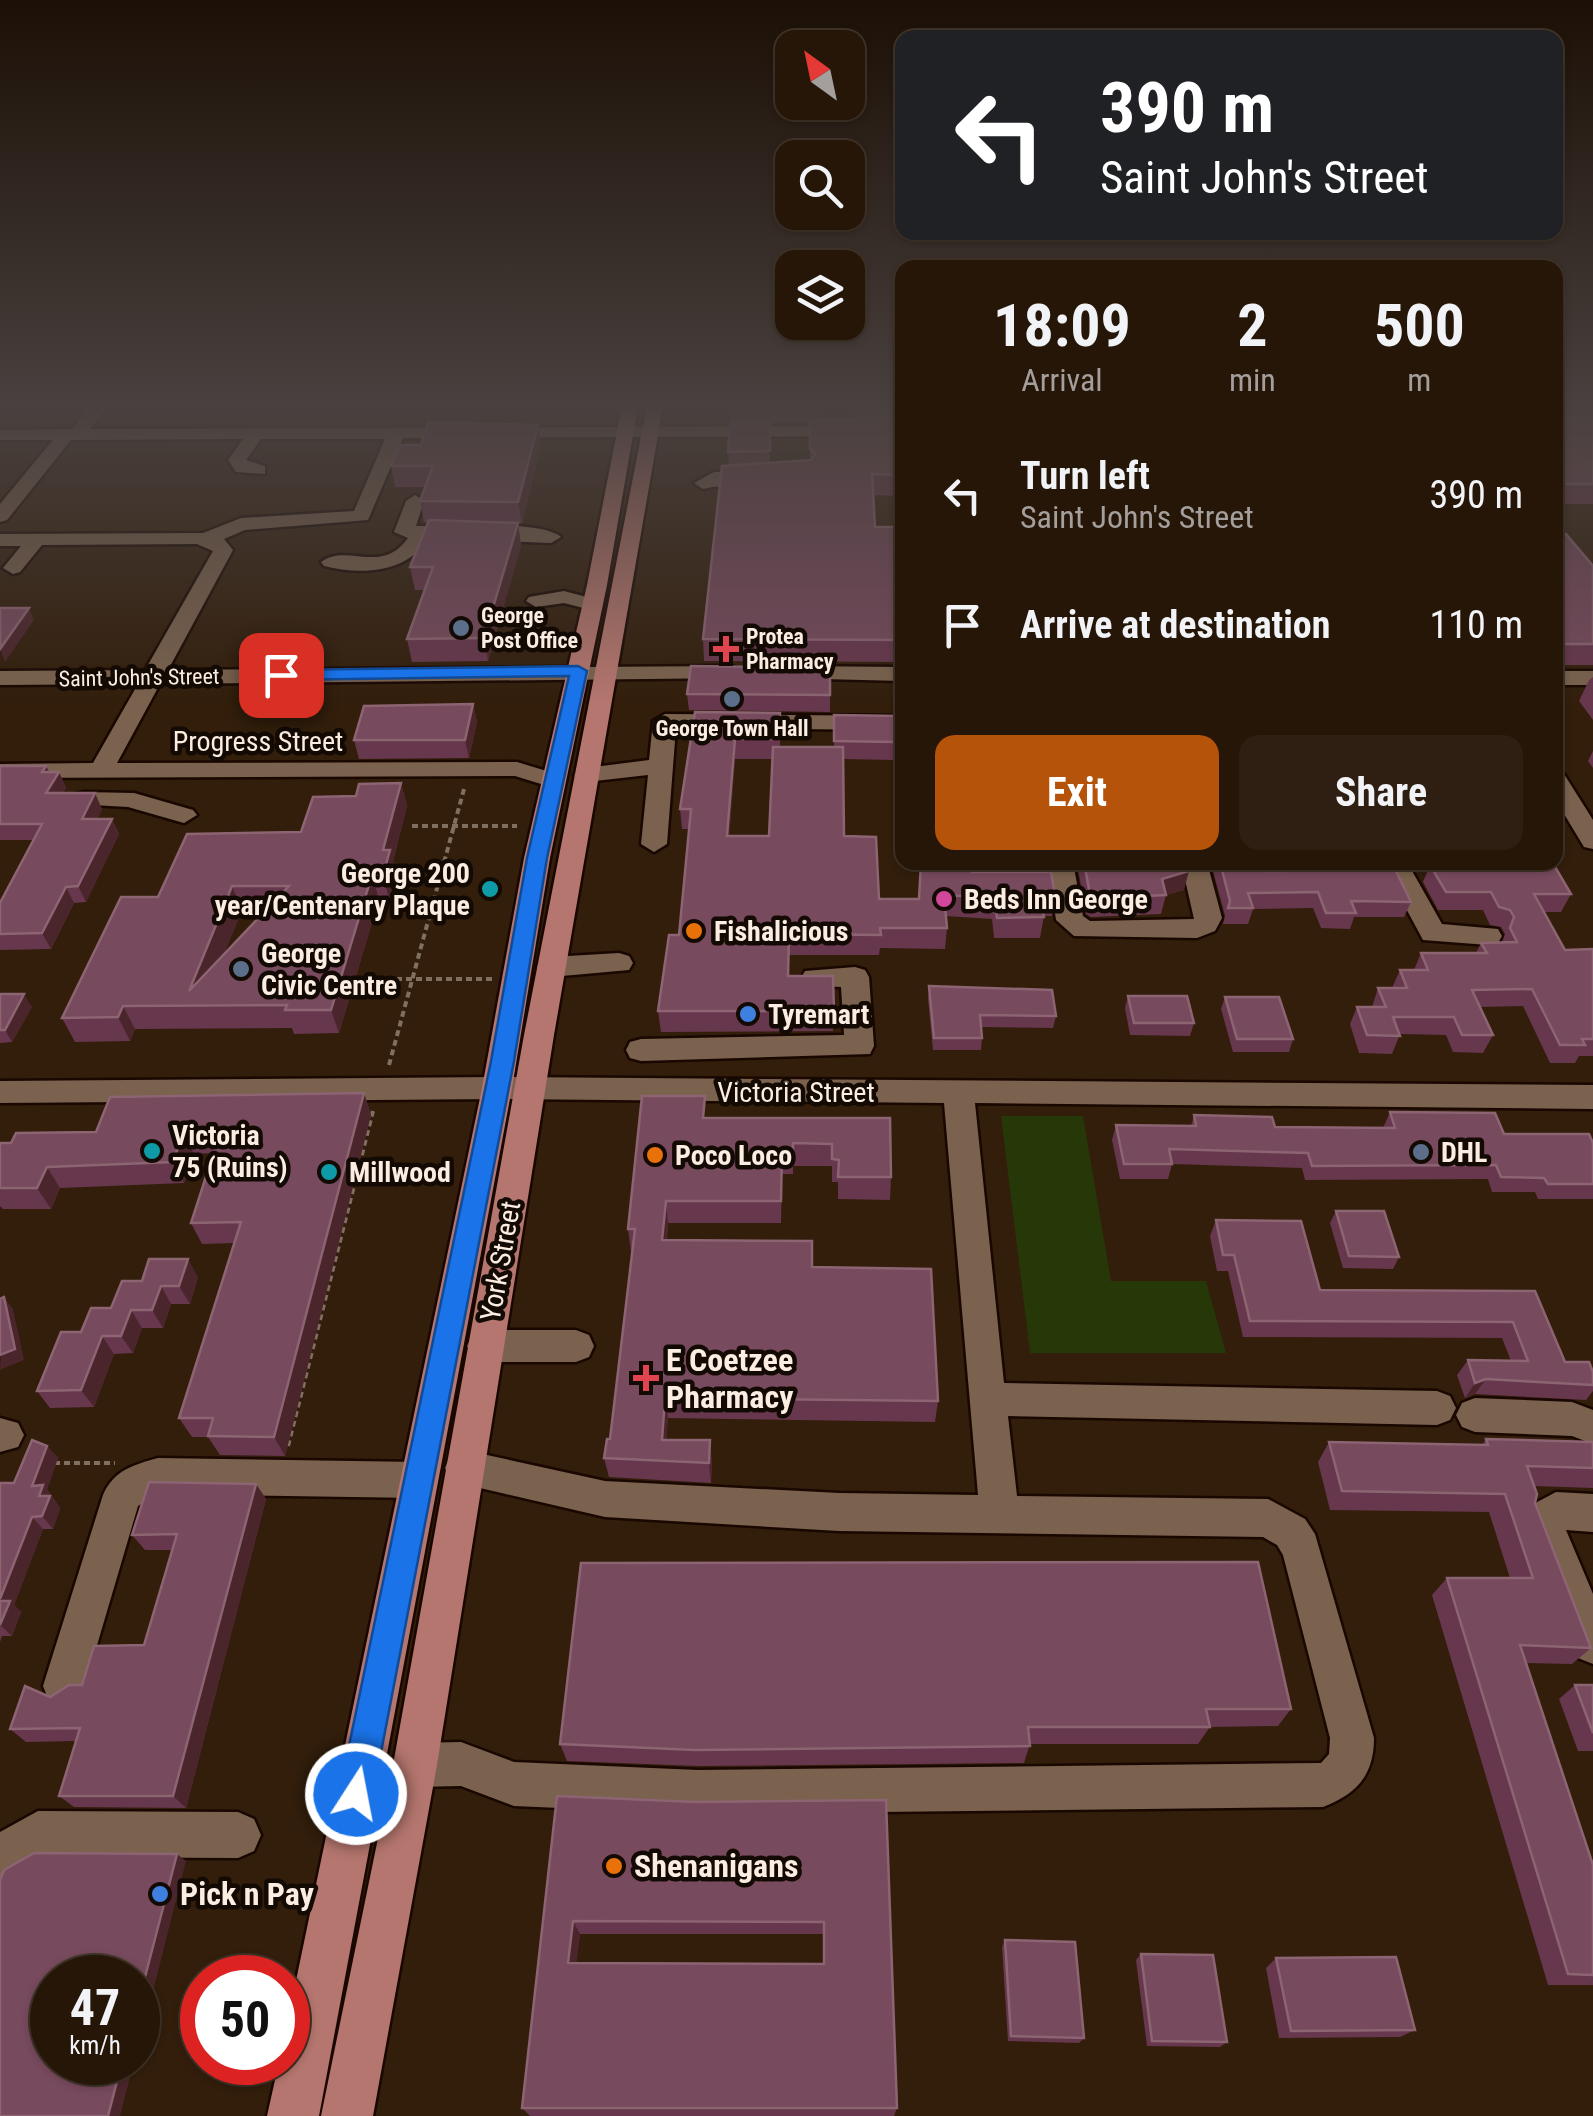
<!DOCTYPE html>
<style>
body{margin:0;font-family:"Roboto Condensed",sans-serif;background:#2e1f12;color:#f1f3f6;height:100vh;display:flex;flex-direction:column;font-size:38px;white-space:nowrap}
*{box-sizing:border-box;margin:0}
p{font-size:32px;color:#a49f9c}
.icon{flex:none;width:55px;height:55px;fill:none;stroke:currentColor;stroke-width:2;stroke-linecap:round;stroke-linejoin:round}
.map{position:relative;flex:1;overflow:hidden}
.details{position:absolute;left:895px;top:260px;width:668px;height:610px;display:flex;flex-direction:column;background:#261608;border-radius:20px;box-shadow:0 2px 8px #0004,0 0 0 2px #423529}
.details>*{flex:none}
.guide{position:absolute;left:895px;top:30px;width:668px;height:210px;border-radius:20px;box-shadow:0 2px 8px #0004,0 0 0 2px #423529;background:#202124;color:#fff;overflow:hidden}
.needle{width:65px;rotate:327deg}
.controls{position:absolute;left:775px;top:30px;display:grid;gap:20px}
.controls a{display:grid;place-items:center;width:90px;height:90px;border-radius:20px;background:#261608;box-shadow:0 2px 8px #0004,0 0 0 2px #423529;font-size:50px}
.speed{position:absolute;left:30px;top:1955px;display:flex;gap:20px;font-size:50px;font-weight:700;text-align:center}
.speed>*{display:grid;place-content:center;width:130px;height:130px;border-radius:50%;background:#261608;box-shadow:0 2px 8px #0004,0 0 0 2px #423529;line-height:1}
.speed small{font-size:25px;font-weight:400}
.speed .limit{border:15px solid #d22;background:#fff;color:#111}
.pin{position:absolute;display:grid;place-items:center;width:85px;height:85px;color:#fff;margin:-42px;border-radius:20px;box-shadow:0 5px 15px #0006}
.me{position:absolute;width:110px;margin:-55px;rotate:11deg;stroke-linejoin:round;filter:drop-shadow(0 0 8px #0008)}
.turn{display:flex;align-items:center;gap:35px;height:210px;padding:0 40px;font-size:45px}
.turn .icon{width:130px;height:130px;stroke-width:2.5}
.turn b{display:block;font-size:70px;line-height:85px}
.eta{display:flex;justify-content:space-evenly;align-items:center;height:170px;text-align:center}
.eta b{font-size:60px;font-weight:700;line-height:70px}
.action{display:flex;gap:20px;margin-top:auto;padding:20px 40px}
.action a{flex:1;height:115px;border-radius:20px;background:#b45309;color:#fff;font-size:40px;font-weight:700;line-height:115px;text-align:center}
.action a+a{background:#2e1f12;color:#f1f3f6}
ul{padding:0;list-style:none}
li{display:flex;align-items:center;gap:30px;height:130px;padding:0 40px}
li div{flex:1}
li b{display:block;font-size:38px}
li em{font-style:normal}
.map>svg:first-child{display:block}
</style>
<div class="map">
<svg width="1593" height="2116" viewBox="0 0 1593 2116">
<rect width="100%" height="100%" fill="#321e0b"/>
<path fill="#263807" d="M1001,1116H1083L1111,1281H1206L1226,1353H1030Z"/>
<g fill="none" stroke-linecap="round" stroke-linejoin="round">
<g stroke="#190700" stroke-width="5">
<path id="minor" d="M91,406H108L90,429L902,426V436L403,438L368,520L245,530L224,539L233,550L168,670L730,666L738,668L741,673L738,678L160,684L117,763L517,762L563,776L566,781L563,786L554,788L515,776L0,778V764L93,763L138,684L0,685V671L145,670L213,551L197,544L42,545L20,572L13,574L3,568L21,546H0V534L203,533L241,518L354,511L385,439H261L246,460L265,466V474L236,472L228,460L243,439L71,440L7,520L0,522V504L53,440H0V430L72,429Z
M714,472H759L768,477C753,488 722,483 703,489L694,483Z
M415,495L424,501L416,526C447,527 539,519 561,537L551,543L428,538C407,574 361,575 324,566L321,562C347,542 381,576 408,538L394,532L406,501Z
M564,591L598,600L601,604L591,610L564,603L536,607L526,601L529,597Z
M791,666L902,667V681L783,678L780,673L783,668Z
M1555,671H1593V685H1555Z
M665,714L902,716V730L676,728L667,844L654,852L641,844L648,775L586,782L574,775L586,768L649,760L653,721Z
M1555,772L1564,774L1593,820V849L1584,847L1555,799Z
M84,792L134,793L193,810L197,815L184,823L128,807L75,804L72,799L75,794Z
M1047,862H1073L1083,916L1090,921L1194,919L1181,862H1207L1222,918L1215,931L1197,938L1074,936L1056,920Z
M1381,862H1407L1442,924L1498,929L1502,936L1498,943L1488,945L1423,940Z
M619,953L629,956L633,963L629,970L551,977L541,974L537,967L541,960L551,957Z
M855,967L865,970L869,977L874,1046L870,1054L641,1061L630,1058L626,1050L630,1042L641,1039L844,1035L841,987L805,985L801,978L805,971Z
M497,1077L1593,1085V1109L975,1103L1004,1383L1437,1391L1450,1396L1456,1408L1450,1420L1437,1425L1008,1416L1017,1496L1268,1499L1305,1519L1315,1534L1374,1738C1374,1776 1356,1794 1323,1807L698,1814L514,1806L461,1786L415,1787L399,1781L393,1765L399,1749L415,1743L461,1742L514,1762L698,1770L1321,1763L1329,1754L1330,1738L1283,1555L1277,1545L1263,1537L839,1531L605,1517L450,1481L445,1468L450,1455L464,1450L605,1481L839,1493L978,1495L944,1103L497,1099L0,1103V1081Z
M485,1330H576L589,1335L594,1346L589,1357L576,1362H485L472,1357L467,1346L472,1335Z
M1475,1398L1572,1402L1593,1410V1444L1572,1436L1475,1432L1462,1427L1456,1415L1462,1403Z
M0,1418L18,1423L24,1435L18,1447L0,1452Z
M158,1458L418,1462L432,1467L437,1480L432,1493L418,1498L158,1494L138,1506L85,1686L79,1701L64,1707L49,1701L43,1686L103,1495C114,1470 133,1465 158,1458Z
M1556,1492L1593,1494V1532L1566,1530L1593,1594V1664L1578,1658L1522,1520L1528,1507Z
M38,1811L238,1812L254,1819L261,1835L254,1851L238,1858L44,1857L0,1881V1832Z"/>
</g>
<g stroke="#190700" stroke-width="5">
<path id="major" d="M622,406H638L607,585L550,858L512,1088L319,2116H267L279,2062H288V2019L482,1088L524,858L587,585Z
M647,406H663L554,1035L437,1765L373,2116H321L393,1765L524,1035Z"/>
</g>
<path stroke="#817060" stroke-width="4" stroke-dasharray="6 4" stroke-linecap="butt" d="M412,826H517
M376,979H493
M389,1065L464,789
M288,1446L373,1111
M54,1463H115"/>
<use href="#minor" fill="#7a624e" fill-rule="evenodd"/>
<use href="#major" fill="#b4766e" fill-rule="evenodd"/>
</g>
<path fill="#67374d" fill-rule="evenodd" d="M729,406H818V420L856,419L855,406H902V496L873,495L875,527H902V662L704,661L703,639L729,465L728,452L770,424V463L810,461V423H730Z
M1555,406H1593V504H1555Z
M538,425L541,446L522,523H514H518L521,546L488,661L412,662L407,639L425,590H415L410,567L428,522H424L420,501L425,487H395L391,466L421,445Z
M1555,534L1593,566V665H1555Z
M830,668V712L689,710L687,694Z
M1593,677V720L1579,701L1589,680Z
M473,704L477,722L469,758L359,759L354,740Z
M695,712L780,713V747H834V715L902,716V768H894V760L843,759L844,836L879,899H918L972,872L1055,895L1052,916H1044L1040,938H994L992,919L946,916L947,928L945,949L880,948L879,955H789V976H833V1031L661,1032L658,1011L679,935L689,829H682L680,809ZM735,759H772L769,836H729Z
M1593,751V768L1588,761Z
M0,766H46L49,772H59L66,788L63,793L102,809L97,819H112L119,834L86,902L74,903L51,949L0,950V903L34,840H0Z
M401,783L407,806L393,861L397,874L389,899H379L339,1033L294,1034L292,1028L135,1029L130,1041L75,1042L62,1018L158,897L301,832L356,796ZM242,910H266L224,954Z
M1079,862H1186L1184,890L1166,895L1161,914L1091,917L1086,914L1078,869Z
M1214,862H1268L1271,871L1411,902L1404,917H1354L1350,929L1321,928L1313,908L1253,909L1248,924H1223L1225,916L1212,867Z
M1430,865L1571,894L1561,912H1544L1565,950L1593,949V1056H1579L1575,1063H1550L1523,1006L1480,1007L1493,1035L1483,1053L1453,1052L1446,1035L1400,1034L1392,1054L1359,1053L1350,1024L1357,1007H1372L1378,988H1392L1400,970H1414L1421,953H1476L1481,943L1502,942L1505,934L1501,927L1490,925L1483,910H1438L1423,882Z
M929,986L1056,1016L1053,1028L981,1027L982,1038L981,1050H933L928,999Z
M0,994L32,1007L12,1042L0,1043Z
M1128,996L1194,1023L1190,1036L1130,1035L1125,1008Z
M1225,997L1293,1039L1289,1052H1233L1221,1009Z
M364,1093L371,1115L285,1456L220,1455L208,1437H192L179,1418L234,1243L202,1244L191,1223L214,1153L194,1154L184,1183L60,1188L51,1209H3L0,1206V1143L96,1132Z
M1390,1112L1504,1134L1593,1143V1199H1538L1535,1192H1492L1488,1179L1305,1180L1302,1168L1172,1164L1168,1179H1120L1112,1140L1116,1125L1191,1126L1194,1115L1275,1127L1383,1128Z
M706,1118H890L891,1177L890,1200L838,1199V1182H832V1166H793V1174H782L781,1223H668L667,1240L812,1267L938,1401L935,1422L668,1418L666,1440L712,1460L711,1483L609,1477L604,1458L610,1439L633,1251H631L628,1229Z
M1336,1211L1399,1257L1393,1269L1343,1268L1330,1223Z
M1216,1220L1320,1290L1535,1291L1565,1362L1593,1372V1391L1586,1400L1475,1394L1465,1398L1457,1375L1468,1360L1511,1361L1502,1338L1243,1337L1228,1271H1217L1210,1236Z
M198,1277L190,1304H171L163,1328H142L133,1353L114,1354L94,1407L50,1408L37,1391L81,1332L142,1281Z
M1486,1439L1593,1442V1488L1534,1486L1535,1503L1591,1648L1572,1664L1526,1663L1593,1865V1985H1548L1432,1595L1447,1578H1510L1489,1512L1330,1510L1318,1462L1329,1442L1482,1445Z
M47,1446L58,1458L47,1489L60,1508L53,1529H43L14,1605L21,1612L12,1636H2L0,1642V1483H14Z
M256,1484L266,1499L186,1808L74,1807L59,1796L76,1741L26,1742L10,1729L144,1645L173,1550H145L132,1535Z
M581,1563L1291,1709L1278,1726L1210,1727L1198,1744H1030L1024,1763L698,1766L567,1761L560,1744Z
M1575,1685H1593V1751H1578L1559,1699Z
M557,1796L695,1802L886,1800L897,2108L894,2116H530L522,2108ZM580,1934H823L824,1964L576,1963Z
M1005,1940L1084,2038L1079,2043L1008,2041L1002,1947Z
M1141,1954L1227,2042L1220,2047L1147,2046L1136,1960Z
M1276,1958L1415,2030L1400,2037L1279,2038L1266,1968Z"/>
<path fill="#4b252c" d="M538,425L541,446L522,523L518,502Z
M518,523L521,546L488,661L484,638Z
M29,608L34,620L5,662L0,649Z
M473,704L477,722L469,758L465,740Z
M735,739V759L728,856L727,836Z
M46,766L53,781L59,772L66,788L53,809L46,793L42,772Z
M401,783L407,806L393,861L397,874L389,899L383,875V850Z
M95,793L102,809L89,835L82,819Z
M112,819L119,834L86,902L78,886Z
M1189,871L1184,890L1166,895L1162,879Z
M372,875L379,899L339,1033L331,1010Z
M232,886L242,910L203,1005L189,991Z
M66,887L74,903L51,949L42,933Z
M24,994L32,1007L12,1042L5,1030Z
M123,1006L135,1029L130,1041L118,1017Z
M364,1093L371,1115L285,1456L274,1437Z
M183,1133L194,1154L184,1183L173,1162Z
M47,1167L60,1188L51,1209L37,1188Z
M666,1201L668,1223L665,1261L662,1240Z
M188,1259L198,1277L190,1304L179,1286Z
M161,1286L171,1304L163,1328L152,1310Z
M4,1297L13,1309L24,1360L0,1370Z
M131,1310L142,1328L133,1353L121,1336Z
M102,1336L114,1354L94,1407L81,1390Z
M1486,1379L1475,1394L1465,1398L1475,1383Z
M665,1398L668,1418L665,1460L662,1440Z
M710,1440L712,1460L711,1483L709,1463Z
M47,1446L58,1458L47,1489L60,1508L53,1529L42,1516L32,1486Z
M256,1484L266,1499L186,1808L173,1796Z
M32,1517L43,1529L14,1605L21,1612L12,1636L0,1625V1599Z
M177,1854L186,1861L138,2050V2004Z
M573,1921L580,1934L575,1975L568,1963Z
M122,2062H134L120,2116H108Z"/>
<path fill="#774a5d" stroke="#8c6472" stroke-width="2.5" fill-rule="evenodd" d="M729,406H818V407H729Z
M1555,406H1559L1563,418L1593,417V484H1555Z
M902,418V475L872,474L875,527H902V640L703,639L722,466L811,460L815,454L810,449V420Z
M428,422L538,425L518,502L420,501L433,466H391L400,445H421Z
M730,424H770V451L728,452Z
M429,520L518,523L484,638L407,639L433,567H410Z
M1555,534H1566L1593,566V644H1555Z
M0,608H29L0,649Z
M691,666L830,668V695L687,694Z
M473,704L465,740H354L364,706Z
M695,712L780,713L779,739H735L727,836H769L773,747H843L844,836L876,837L879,899H919L921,862L972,863V872H1051L1055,895H1039L1044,917L997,918L994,898L944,895L947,928H880L881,935L789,934L788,976H833L834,1011H658L669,935H679L691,809H680Z
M834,715L902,716V750L895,749V742L834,741Z
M0,766H46L42,772H59L46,793H95L82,819H112L78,886L66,887L42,933L0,934V903L42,824H0Z
M401,783L383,850H390L383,875H372L331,1010H285L287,1005L123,1006L118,1017L62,1018L121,897H158L187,834L301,832L313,797L356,796L359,784ZM232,886H289L189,991Z
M1084,862H1186L1189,871L1162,879L1166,895L1095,898L1090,895Z
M1220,862H1268L1271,871L1395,869L1411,902L1351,901L1356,913H1326L1318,892L1248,893L1253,908H1228L1230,901Z
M1430,865H1554L1571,894H1534L1565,950L1593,949V1039H1582L1585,1045H1560L1532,989L1472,990L1493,1035H1462L1454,1017H1393L1400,1036L1367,1035L1357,1007H1386L1378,988H1407L1400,970H1428L1421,953H1487L1481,943L1517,942L1510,928L1514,917L1510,910L1499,907L1491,892H1446Z
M929,986L1052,990L1056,1016L980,1015L982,1038H934Z
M0,994H24L5,1030H0Z
M1128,996H1187L1194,1023H1134Z
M1225,997H1279L1293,1039H1237Z
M364,1093L274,1437L208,1436L213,1418H179L241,1222L191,1223L221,1130L183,1133L173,1162L47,1167L37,1188H0V1143H11L16,1133L96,1132L110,1097Z
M642,1096H705L703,1118H890L891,1177H838L839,1160L832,1159V1144L793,1143V1151H782L781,1201H666L662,1240L812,1241V1267L931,1269L938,1401L665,1398L662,1440H710L709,1463L604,1458L607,1439H610L635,1229H628Z
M1390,1112L1495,1113L1504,1134H1589L1593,1143V1184H1548L1544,1178L1501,1177L1496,1165L1312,1166L1308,1153L1169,1149L1172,1164H1124L1116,1125L1196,1126L1194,1115L1272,1117L1275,1127L1395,1128Z
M1336,1211H1384L1399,1257L1349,1256Z
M1216,1220L1301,1221L1320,1290L1535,1291L1565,1362H1589L1593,1372V1385L1486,1379L1475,1383L1468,1360L1528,1361L1513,1322L1250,1321L1234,1255H1223Z
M149,1259H188L179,1286H161L152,1310H131L121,1336H102L81,1390L37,1391L61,1332H81L91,1308H111L122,1281H142Z
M4,1297L15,1349L0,1355V1299Z
M1486,1439L1593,1442V1468L1527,1466L1537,1494L1535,1503L1591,1648L1520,1645L1593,1865V1975L1568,1974L1447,1578H1533L1505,1494L1342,1491L1329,1442L1488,1445Z
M32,1440L47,1446L32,1486L43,1485L39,1496H50L42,1516L32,1517L0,1599V1483H14Z
M149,1482L256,1484L173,1796H59L80,1728L10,1729L25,1686L50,1697L69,1685H82L94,1646L144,1645L177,1534L132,1535Z
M1258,1562L1291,1709H1206L1210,1727H1028L1030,1746L695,1750L560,1744L581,1563Z
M0,1601H10L0,1625Z
M1575,1685H1593V1733Z
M557,1796L695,1802L886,1800L897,2108H522ZM573,1921L824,1922V1964L568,1963Z
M34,1853L177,1854L138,2004V1978H52V2062H122L108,2116H0V1880L4,1870Z
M1005,1940L1075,1942L1084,2038L1011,2036Z
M1141,1954L1213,1955L1227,2042L1152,2041Z
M1396,1957L1415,2030L1291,2031L1276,1958Z"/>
<linearGradient id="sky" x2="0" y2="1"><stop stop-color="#1c1006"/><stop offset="0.58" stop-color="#49413f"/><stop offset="1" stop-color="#49413f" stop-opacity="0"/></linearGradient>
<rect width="1593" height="703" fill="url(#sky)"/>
<path fill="#1a73e8" stroke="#114b97" stroke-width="2.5" d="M578,666L587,671L547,858L514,1061L373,1794L368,1806L356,1811L344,1806L339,1794L491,1061L527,858L569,676L281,680L272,675L281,670Z"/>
<g fill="#5c6f8a" stroke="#130a04" stroke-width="4">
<circle cx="461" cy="628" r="10"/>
<circle cx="732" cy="699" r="10"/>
<circle cx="241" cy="969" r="10"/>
<circle cx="1421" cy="1152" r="10"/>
</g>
<g fill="#e0444e" stroke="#130a04" stroke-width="4">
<path d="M721 634h10v10h10v10h-10v10h-10v-10h-10v-10h10z"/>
<path d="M641 1363h10v10h10v10h-10v10h-10v-10h-10v-10h10z"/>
</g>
<g fill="#0f9aa8" stroke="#130a04" stroke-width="4">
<circle cx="490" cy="889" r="10"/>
<circle cx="152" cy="1151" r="10"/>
<circle cx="329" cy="1172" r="10"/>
</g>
<circle fill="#d1479c" stroke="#130a04" stroke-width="4" cx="944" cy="899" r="10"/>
<g fill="#e8710a" stroke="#130a04" stroke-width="4">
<circle cx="694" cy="931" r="10"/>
<circle cx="655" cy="1155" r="10"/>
<circle cx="614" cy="1866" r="10"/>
</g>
<g fill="#3f7fe0" stroke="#130a04" stroke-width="4">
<circle cx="748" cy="1014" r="10"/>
<circle cx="160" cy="1894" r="10"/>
</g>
<g text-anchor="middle" stroke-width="9" stroke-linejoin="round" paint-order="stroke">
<g font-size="22" font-weight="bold" fill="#fbede2" stroke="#130a04" text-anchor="start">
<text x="481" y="623">George<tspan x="481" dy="25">Post Office</tspan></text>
<text x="746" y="644">Protea<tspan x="746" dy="25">Pharmacy</tspan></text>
<text x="732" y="736" text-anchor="middle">George Town Hall</text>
</g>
<g font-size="22" fill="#fbede2" stroke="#130a04">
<text transform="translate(139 677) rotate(-1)" y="8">Saint John's Street</text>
</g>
<g font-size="28" fill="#fbede2" stroke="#130a04">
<text x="258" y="751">Progress Street</text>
<text x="796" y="1102">Victoria Street</text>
<text transform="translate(500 1261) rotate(-80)" y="10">York Street</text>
</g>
<g font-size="28" font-weight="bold" fill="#fbede2" stroke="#130a04" text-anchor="start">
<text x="470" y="883" text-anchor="end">George 200<tspan x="470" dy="32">year/Centenary Plaque</tspan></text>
<text x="964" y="909">Beds Inn George</text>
<text x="714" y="941">Fishalicious</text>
<text x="261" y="963">George<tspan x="261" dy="32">Civic Centre</tspan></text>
<text x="768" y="1024">Tyremart</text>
<text x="172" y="1145">Victoria<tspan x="172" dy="32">75 (Ruins)</tspan></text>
<text x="1441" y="1162">DHL</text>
<text x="675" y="1165">Poco Loco</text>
<text x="349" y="1182">Millwood</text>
</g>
<g font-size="32" font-weight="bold" fill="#fbede2" stroke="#130a04" text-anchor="start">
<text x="666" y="1371">E Coetzee<tspan x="666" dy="37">Pharmacy</tspan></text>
<text x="634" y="1877">Shenanigans</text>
<text x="180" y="1905">Pick n Pay</text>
</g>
</g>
</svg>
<div class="controls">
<a><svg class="needle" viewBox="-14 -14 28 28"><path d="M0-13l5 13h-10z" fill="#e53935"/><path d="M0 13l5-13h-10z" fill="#a49f9c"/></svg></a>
<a><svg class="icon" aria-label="search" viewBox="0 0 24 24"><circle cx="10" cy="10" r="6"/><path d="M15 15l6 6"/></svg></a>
<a><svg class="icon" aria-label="layers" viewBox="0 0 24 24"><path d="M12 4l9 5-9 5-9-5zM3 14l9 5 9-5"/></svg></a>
</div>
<div class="speed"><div>47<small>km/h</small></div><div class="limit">50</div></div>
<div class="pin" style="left:281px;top:675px;background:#d93025"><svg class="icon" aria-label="arrive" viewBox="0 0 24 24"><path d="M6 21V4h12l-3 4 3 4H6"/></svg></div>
<svg class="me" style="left:356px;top:1794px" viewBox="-20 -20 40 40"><circle r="17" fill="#1a73e8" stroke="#fff" stroke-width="3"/><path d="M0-11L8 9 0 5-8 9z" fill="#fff"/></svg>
<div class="guide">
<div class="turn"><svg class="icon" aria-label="left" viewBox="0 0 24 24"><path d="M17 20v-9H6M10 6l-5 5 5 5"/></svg><div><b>390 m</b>Saint John's Street</div></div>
</div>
<section class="details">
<div class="eta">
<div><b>18:09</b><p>Arrival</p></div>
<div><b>2</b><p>min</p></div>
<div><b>500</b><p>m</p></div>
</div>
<ul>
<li><svg class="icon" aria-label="left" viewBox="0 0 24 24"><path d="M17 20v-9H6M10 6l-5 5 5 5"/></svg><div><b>Turn left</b><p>Saint John's Street</p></div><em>390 m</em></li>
<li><svg class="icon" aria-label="arrive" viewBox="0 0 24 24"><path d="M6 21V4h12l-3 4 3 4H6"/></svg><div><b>Arrive at destination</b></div><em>110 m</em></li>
</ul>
<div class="action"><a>Exit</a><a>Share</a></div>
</section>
</div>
